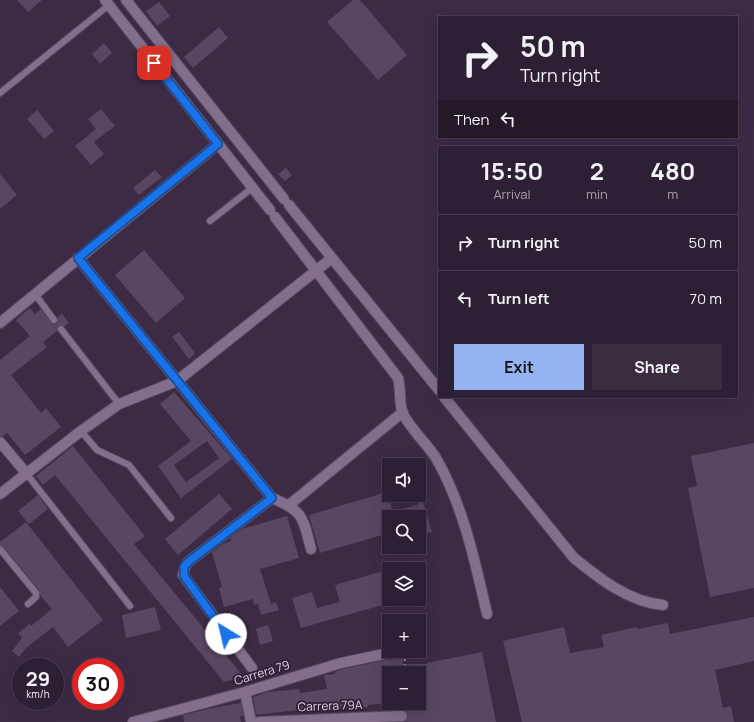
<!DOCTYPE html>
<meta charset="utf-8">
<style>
body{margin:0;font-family:Manrope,sans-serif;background:#3a2d40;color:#f1f3f6;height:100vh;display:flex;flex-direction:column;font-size:15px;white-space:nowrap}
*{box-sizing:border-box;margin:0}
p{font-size:13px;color:#a7a3ac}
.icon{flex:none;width:22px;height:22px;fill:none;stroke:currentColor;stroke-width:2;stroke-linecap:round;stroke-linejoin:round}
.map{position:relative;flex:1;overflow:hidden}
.drawer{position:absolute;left:438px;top:146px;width:300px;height:252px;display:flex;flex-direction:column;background:#2e2034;border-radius:0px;box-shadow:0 4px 16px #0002,0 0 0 1px #493e4f}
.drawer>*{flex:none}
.banner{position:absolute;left:438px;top:16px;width:300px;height:122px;border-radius:0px;box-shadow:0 4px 16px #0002,0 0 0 1px #493e4f;background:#2e2034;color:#f1f3f6;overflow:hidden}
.controls{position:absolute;left:382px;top:458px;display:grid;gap:8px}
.controls a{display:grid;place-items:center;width:44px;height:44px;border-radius:0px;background:#2e2034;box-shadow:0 4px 16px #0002,0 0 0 1px #493e4f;font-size:20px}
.speed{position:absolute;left:12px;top:658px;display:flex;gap:8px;font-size:20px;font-weight:700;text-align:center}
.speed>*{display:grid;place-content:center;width:52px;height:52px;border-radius:50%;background:#2e2034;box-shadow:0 4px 16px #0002,0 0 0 1px #493e4f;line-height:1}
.speed small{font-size:10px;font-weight:400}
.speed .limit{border:6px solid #d22;background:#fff;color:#111}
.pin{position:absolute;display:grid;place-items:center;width:34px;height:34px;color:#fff;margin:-17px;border-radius:8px;box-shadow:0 2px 6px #0006}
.me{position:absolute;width:44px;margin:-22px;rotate:324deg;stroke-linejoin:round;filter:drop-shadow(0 0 3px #0008)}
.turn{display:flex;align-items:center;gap:14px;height:84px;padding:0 16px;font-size:18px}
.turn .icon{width:52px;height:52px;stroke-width:2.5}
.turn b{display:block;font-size:28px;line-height:34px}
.then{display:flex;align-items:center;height:38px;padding:0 16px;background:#0003;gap:8px;font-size:15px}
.eta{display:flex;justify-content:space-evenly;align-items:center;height:68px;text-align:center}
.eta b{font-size:24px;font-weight:700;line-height:28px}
.cta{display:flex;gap:8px;margin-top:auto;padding:8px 16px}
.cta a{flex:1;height:46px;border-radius:0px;background:#95b2f1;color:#111;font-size:16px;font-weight:700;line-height:46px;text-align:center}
.cta a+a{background:#3a2d40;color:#f1f3f6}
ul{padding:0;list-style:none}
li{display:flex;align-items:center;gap:12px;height:56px;padding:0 16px;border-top:1px solid #493e4f}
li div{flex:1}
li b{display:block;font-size:15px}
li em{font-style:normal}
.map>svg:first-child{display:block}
</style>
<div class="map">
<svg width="754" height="722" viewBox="0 0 754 722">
<rect width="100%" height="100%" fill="#3d2b45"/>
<path fill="#594662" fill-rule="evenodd" d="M17,0H42L28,12Z
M353,0H360L407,55L378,80L327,22Z
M159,2L170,16L157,26L146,11Z
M219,27L228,38L193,68L184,57Z
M104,43L112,53L100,64L92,54Z
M101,109L115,126L94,142L104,154L91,165L75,146L96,129L88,119Z
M37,110L54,131L44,139L27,119Z
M286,168L292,175L285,181L278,174Z
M155,170L162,177L139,195L133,188Z
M0,174L17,195L0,209Z
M144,250L185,298L156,323L115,275Z
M30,308L35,314L41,309L53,324L57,323L58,317L62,314L69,323L64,326H58L57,331L43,342L47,347L11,375L41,413L46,408L61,427L25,455L7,433L3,436H0V360L30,336L16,320Z
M179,332L195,353L189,359L172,337Z
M174,392L232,459L181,498L158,466L191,441L160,404ZM207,441L219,458L186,482L174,465Z
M754,443V588L710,597L688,488L697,486L691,456Z
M73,446L145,536L134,544L244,677L224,682L55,475L43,485L36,476Z
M387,492L393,512L419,504V496H421L432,532L419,536V517H389V533L320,553L309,515Z
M219,494L232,509L178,555L165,539Z
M38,495L48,509L29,524L18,511Z
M287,516L299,558L260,569L271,604L276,602L279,610L261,615L258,604L254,605L253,599L224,607L219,588L222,587L212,552L223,544L231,541L230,538L242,529Z
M26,522L103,620L68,647L53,627L26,648L19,657L12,651L22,638L18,633L30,624L31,626L52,609L40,595L39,590L3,546L0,545V542Z
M387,570L389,603L301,628L292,598L312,592L317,608L340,602L335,585Z
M0,587L19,611L0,626Z
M155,607L161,630L126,638L122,615Z
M754,617V661L715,670L723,708L731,706L734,722H522L503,641L564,627L570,653L604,647L601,635L637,627L638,629L668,623L670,634Z
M268,625L273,641L260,645L256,629Z
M482,652L496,722H405L408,716L405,710V705L425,704L426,673H389V703L368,705V707L355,709V707L319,711V709L305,711V709L256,715L253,697L268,692L299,689L300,693L327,689L324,675L335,674V672L343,669L386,660L403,659V664H427V663Z
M241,703L243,716H240L241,722H184L183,715L212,708Z"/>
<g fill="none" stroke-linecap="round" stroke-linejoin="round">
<g stroke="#58495f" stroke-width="8">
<path id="service" d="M0,93L109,5
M210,221L252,188
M35,294L54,320
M61,329L119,404
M81,431L97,450L129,465L171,518
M26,473L130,606
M0,549L36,593V597L28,604"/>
</g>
<g stroke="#58495f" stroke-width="12">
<path id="minor" d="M105,0L270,210
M126,0L284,199
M289,205L439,390
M275,217L398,378C401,389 399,400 402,411C406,424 428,445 436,458C463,505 475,561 487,614
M78,258L272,498C304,511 303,518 311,549
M0,323L218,144
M444,397L574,558C600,579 629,602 663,605
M0,442L26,473
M0,494L81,431L119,404L177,381L332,258
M289,505L403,412
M252,668L183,575L185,567L188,562L272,498
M245,692L251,722
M133,722L245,692L341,663L398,651
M259,722L402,716"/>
</g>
<path stroke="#95879c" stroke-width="2" stroke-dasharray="3 3" stroke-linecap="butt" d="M404,673L405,658"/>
<use href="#service" stroke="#836f8d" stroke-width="6"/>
<use href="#minor" stroke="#836f8d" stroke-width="10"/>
</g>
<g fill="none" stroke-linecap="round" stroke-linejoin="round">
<g stroke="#114b97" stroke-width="10">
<path id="route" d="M154,63L218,144L78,258L272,498L188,562L184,567V576L226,634"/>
</g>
<use href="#route" stroke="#1a73e8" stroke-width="7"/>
</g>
<g text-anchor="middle" stroke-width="4" stroke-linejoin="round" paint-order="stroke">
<g font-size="12" fill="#ded3e3" stroke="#33213b">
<text transform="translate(262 673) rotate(-17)" y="4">Carrera 79</text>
<text transform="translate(330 706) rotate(-2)" y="4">Carrera 79A</text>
</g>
</g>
</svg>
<div class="controls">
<a><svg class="icon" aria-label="sound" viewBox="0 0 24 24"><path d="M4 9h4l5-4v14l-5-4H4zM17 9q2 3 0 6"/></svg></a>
<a><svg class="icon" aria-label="search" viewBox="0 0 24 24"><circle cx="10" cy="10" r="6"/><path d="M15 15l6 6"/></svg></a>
<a><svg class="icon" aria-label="layers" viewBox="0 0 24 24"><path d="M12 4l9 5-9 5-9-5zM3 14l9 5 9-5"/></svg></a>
<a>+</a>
<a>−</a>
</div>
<div class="speed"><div>29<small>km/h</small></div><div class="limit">30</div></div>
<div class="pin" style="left:154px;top:63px;background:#d93025"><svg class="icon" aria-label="arrive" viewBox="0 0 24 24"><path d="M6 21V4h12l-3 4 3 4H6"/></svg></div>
<svg class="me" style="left:226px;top:634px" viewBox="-20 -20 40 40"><circle r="19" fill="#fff"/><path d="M0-13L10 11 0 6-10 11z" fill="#1a73e8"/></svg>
<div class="banner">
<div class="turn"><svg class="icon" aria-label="right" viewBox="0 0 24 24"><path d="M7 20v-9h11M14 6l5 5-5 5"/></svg><div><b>50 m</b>Turn right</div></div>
<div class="then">Then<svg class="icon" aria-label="left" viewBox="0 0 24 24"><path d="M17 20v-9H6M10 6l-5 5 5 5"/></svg></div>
</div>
<section class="drawer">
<div class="eta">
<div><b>15:50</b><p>Arrival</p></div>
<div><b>2</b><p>min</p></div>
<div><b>480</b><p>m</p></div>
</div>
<ul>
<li><svg class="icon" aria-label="right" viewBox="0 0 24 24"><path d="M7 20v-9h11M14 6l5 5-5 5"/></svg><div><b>Turn right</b></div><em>50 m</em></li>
<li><svg class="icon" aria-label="left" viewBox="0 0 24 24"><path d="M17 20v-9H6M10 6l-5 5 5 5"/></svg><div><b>Turn left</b></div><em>70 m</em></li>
</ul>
<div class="cta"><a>Exit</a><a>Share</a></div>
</section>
</div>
